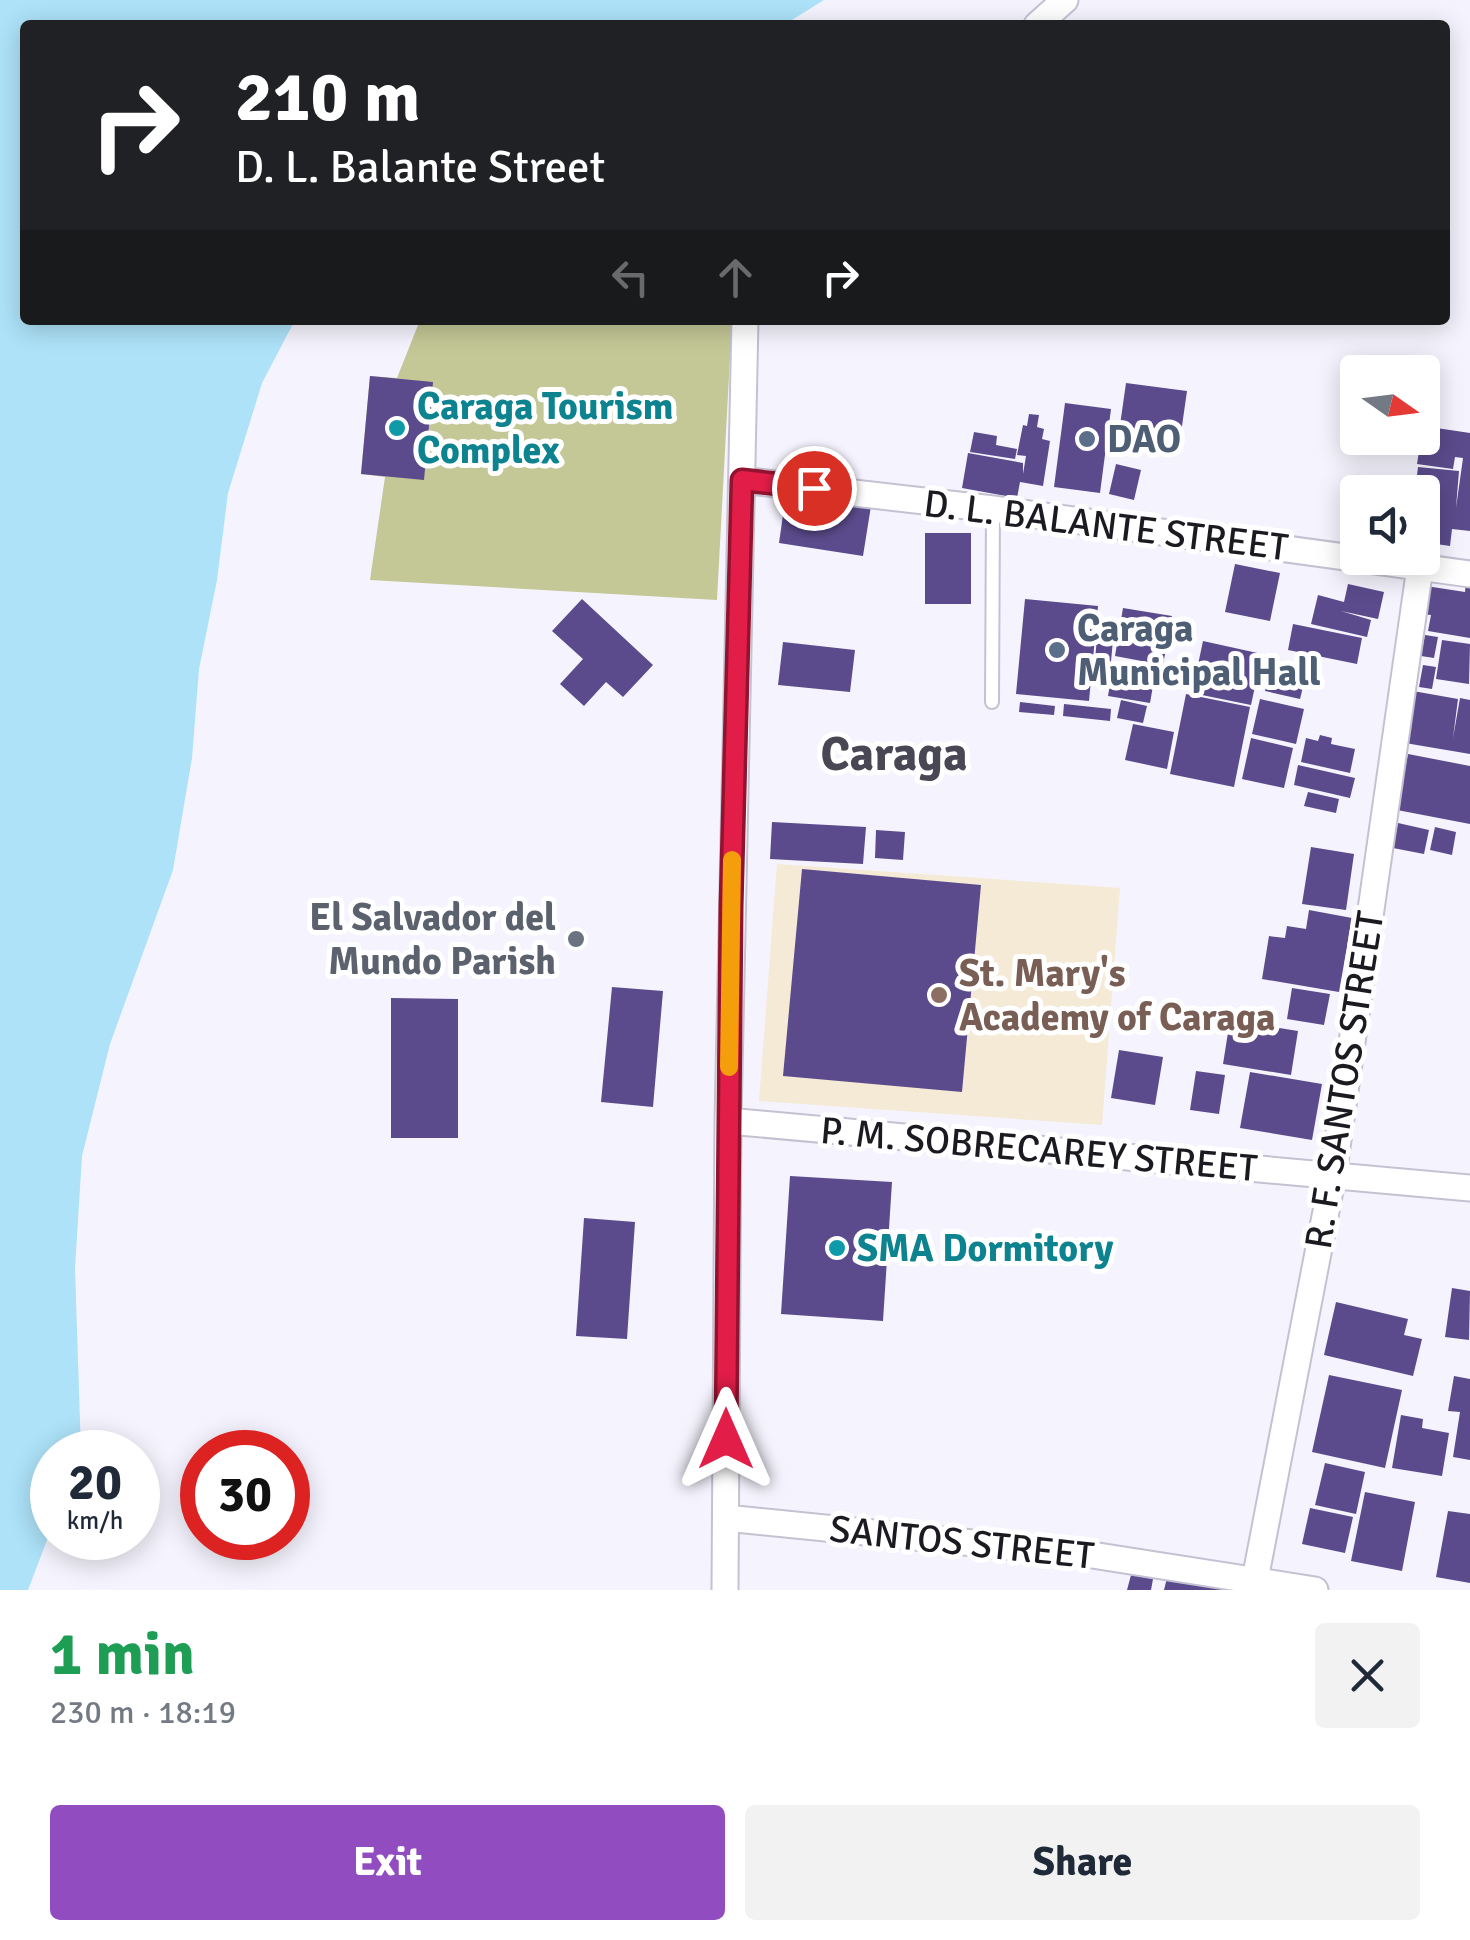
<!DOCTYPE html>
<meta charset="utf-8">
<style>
body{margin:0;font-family:Signika,sans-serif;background:#f2f2f3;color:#1f2937;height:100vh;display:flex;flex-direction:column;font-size:38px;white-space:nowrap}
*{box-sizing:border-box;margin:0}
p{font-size:32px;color:#747a83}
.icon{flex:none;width:55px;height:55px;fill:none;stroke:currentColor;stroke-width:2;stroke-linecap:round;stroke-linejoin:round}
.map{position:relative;height:1590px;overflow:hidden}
.panel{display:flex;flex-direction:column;background:#fff;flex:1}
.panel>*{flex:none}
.top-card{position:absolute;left:20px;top:20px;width:1430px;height:305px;border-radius:10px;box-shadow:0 5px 25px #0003;background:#202124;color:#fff;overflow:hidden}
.needle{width:65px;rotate:104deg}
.buttons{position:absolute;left:1340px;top:355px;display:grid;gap:20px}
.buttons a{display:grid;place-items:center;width:100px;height:100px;border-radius:10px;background:#fff;box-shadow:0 5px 25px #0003;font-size:50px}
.speed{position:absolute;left:30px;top:1430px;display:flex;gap:20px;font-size:50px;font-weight:700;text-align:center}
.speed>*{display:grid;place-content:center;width:130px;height:130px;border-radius:50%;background:#fff;box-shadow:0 5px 25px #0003;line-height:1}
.speed small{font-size:25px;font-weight:400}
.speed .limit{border:15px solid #d22;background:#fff;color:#111}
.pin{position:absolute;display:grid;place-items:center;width:85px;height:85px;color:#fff;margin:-42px;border:5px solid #fff;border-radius:50%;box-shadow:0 2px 10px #0007}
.me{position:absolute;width:110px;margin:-55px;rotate:0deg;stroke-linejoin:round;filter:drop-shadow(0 0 8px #0008)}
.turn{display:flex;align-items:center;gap:35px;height:210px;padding:0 50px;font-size:45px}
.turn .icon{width:130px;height:130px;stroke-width:2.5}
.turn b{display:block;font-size:70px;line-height:85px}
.lanes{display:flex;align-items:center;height:95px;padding:0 50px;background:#0003;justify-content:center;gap:50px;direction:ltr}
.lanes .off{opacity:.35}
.round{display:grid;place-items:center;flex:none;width:105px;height:105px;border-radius:10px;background:#f2f2f3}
.overview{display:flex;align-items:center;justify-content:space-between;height:170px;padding:0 50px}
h1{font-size:60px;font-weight:700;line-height:75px;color:#1e9e55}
.action{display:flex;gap:20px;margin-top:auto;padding:20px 50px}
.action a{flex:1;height:115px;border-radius:10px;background:#914cc0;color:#fff;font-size:40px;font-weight:700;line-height:115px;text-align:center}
.action a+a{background:#f2f2f3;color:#1f2937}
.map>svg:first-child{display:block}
</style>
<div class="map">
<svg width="1470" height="1590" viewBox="0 0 1470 1590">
<rect width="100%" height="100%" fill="#f5f4fe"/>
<path fill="#f5ead5" d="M777,864L1120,888L1102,1125L759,1101Z"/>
<path fill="#c4c796" d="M420,320H732L717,600L370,580L385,477L361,474L370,376L397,378Z"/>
<path fill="#ade2f8" d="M0,0H824L784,25H25V320H295L262,383L228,493L217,580L199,669L192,758L173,870L110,1044L82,1156L75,1268L81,1452H52V1527L28,1590H0Z"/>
<path fill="#5b4b8c" d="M370,376L433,382L424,480L361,474Z
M1126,383L1187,391L1179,447L1118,439Z
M1065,403L1111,409L1100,493L1054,487Z
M1029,414L1039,415L1037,427L1044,429L1042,439L1050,441L1043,486L1020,482L1017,498L962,488L968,453L1023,463V474L1026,456L1017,455L1023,425L1027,426Z
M1423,426L1470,433V531L1452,529L1450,546L1422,542V492H1415L1418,467L1459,471L1456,508L1463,458L1455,457L1453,469L1417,464Z
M974,432L997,436L996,445L1017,449L1015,459L970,452Z
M1116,464L1141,470L1134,500L1109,494Z
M786,494L871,506L863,556L779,543Z
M925,533H971V604H925Z
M1235,564L1280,573L1270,621L1225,612Z
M1466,581H1470V638L1428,631L1431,615L1421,614L1426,586L1465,592Z
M1348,584L1384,592L1378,619L1341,611L1371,620L1367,637L1311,624L1318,595L1344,602Z
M582,599L653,665L623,697L606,682L584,706L560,684L583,659L552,631Z
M1025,599L1098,606L1089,701L1016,694Z
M1123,608L1172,616L1163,665L1115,656Z
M1293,624L1362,638L1357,664L1288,650Z
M1425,635L1438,637L1434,658L1421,656Z
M1097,638L1113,640L1109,683L1093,681Z
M1442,640L1470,644L1469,684L1436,679Z
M1203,641L1262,654L1251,705L1192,693Z
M783,642L855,650L850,692L778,685Z
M1114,662L1156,669L1150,703L1108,696Z
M1423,665L1436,667L1432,689L1419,687Z
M1271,667L1306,675L1300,699L1265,691Z
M1413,691L1458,699L1453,738L1460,698L1470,700V754L1405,743Z
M1186,694L1250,707L1234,787L1170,774Z
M1260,699L1304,709L1296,744L1252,734Z
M1121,700L1147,706L1143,723L1117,718Z
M1020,702L1055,706L1054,715L1019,712Z
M1064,704L1111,709L1110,721L1063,716Z
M1133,724L1174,732L1167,769L1125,760Z
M1320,735L1332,738L1331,744L1355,749L1350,773L1301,762L1306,738L1318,741Z
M1251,738L1293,748L1284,788L1242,779Z
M1408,754L1470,766V824L1397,810Z
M1298,765L1355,778L1350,798L1294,785Z
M1308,792L1339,799L1336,813L1304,806Z
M772,822L866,827L863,864L770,859Z
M1398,823L1429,830L1424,854L1393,848Z
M1435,827L1456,832L1452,855L1430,850Z
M876,830L905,832L903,860L875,858Z
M1311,847L1354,854L1346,910L1302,904Z
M802,869L981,885L962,1092L783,1076Z
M1309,910L1352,918L1339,992L1262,979L1269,936L1285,938L1287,926L1306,929Z
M612,987L663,991L653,1107L601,1102Z
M1292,988L1330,994L1324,1025L1287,1019Z
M391,998L458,999V1138H391Z
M1230,1020L1298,1031L1291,1075L1223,1064Z
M1119,1050L1163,1057L1155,1105L1111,1098Z
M1196,1071L1225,1075L1219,1114L1190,1110Z
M1250,1072L1322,1084L1312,1140L1240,1128Z
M790,1176L892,1182L883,1321L781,1314Z
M584,1218L635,1222L627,1339L576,1336Z
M1452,1288L1470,1291L1469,1340L1445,1337Z
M1336,1302L1408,1319L1404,1335L1422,1339L1413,1376L1324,1355Z
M1329,1375L1402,1390L1385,1468L1312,1452Z
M1454,1376L1470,1379V1460L1453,1457L1460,1412L1448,1411Z
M1401,1415L1423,1419L1422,1428L1449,1433L1442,1476L1392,1468Z
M1325,1463L1365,1472L1356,1514L1315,1505Z
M1365,1492L1415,1502L1402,1571L1351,1561Z
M1310,1508L1353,1517L1345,1553L1302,1544Z
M1448,1511L1470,1514V1583L1436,1577Z
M1168,1574L1233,1588V1590H1164Z
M1131,1575L1153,1579L1151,1590H1127Z"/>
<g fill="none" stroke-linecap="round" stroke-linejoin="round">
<g stroke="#c4c2d2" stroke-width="16">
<path id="lane" d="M992,702L993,509"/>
</g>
<g stroke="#c4c2d2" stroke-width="29">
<path id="street" d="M1037,25L1065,0
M742,480L993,509L1470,574
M728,1121L1470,1188
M726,1518L1092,1555L1315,1590
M725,1590L728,1121L745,320
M1253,1590L1333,1175L1420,567"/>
</g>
<use href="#lane" stroke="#fff" stroke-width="12"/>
<use href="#street" stroke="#fff" stroke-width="25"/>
</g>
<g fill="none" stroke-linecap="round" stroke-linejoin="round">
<g stroke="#92132f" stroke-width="25">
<path id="route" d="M726,1439L731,908L742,480L814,488"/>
</g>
<use href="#route" stroke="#e11d48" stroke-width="18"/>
<path stroke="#f59e0b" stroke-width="18" d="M729,1067L732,860"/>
</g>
<g fill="#0f9aa8" stroke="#fff" stroke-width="4">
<circle cx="397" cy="428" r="10"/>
<circle cx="837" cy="1248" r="10"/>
</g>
<g fill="#5c6f8a" stroke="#fff" stroke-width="4">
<circle cx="1087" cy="439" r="10"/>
<circle cx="1057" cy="650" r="10"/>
</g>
<circle fill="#6b7280" stroke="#fff" stroke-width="4" cx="576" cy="939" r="10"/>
<circle fill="#8d6e63" stroke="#fff" stroke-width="4" cx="939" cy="995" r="10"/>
<g text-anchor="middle" stroke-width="10" stroke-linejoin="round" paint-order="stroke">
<g font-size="38" font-weight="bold" fill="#0d838f" stroke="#fff" text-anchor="start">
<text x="417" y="419">Caraga Tourism<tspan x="417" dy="44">Complex</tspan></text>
<text x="857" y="1261">SMA Dormitory</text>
</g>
<g font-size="38" font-weight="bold" fill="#4e5e75" stroke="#fff" text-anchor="start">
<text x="1107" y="452">DAO</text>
<text x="1077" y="641">Caraga<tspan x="1077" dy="44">Municipal Hall</tspan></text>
</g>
<g font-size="38" fill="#1b1a20" stroke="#fff">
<text transform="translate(1106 525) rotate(7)" y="13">D. L. BALANTE STREET</text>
<text transform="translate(1344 1080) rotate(-81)" y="13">R. F. SANTOS STREET</text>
<text transform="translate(1039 1149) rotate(5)" y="13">P. M. SOBRECAREY STREET</text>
<text transform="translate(962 1542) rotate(6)" y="13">SANTOS STREET</text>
</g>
<g font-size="38" font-weight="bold" fill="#5b616d" stroke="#fff" text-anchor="end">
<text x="556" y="930">El Salvador del<tspan x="556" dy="44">Mundo Parish</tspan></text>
</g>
<g font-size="38" font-weight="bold" fill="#785e54" stroke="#fff" text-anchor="start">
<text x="959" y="986">St. Mary's<tspan x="959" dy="44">Academy of Caraga</tspan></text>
</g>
<g font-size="48" font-weight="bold" fill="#4a4755" stroke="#fff">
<text x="894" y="770">Caraga</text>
</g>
</g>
</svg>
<div class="buttons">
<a><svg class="needle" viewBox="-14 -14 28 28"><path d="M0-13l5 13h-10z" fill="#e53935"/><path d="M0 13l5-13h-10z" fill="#747a83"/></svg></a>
<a><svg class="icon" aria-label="sound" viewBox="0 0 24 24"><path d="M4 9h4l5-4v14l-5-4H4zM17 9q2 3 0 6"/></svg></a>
</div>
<div class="speed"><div>20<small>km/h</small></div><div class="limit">30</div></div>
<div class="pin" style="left:814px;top:488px;background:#d93025"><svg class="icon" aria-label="arrive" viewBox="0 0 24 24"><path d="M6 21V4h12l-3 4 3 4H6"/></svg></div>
<svg class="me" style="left:726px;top:1439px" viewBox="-20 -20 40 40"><path d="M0-17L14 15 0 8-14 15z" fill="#e11d48" stroke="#fff" stroke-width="4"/></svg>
<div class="top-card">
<div class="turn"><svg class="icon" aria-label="right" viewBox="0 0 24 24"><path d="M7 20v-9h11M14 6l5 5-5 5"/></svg><div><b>210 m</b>D. L. Balante Street</div></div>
<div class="lanes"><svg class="icon off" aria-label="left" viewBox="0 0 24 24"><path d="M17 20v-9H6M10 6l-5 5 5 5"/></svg><svg class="icon off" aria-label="ahead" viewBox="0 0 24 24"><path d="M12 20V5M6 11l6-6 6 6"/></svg><svg class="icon" aria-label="right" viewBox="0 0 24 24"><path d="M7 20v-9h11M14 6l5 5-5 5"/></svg></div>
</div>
</div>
<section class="panel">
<div class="overview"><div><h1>1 min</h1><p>230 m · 18:19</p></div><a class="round"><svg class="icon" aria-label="close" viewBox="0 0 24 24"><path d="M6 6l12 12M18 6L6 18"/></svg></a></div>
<div class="action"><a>Exit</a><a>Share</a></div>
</section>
